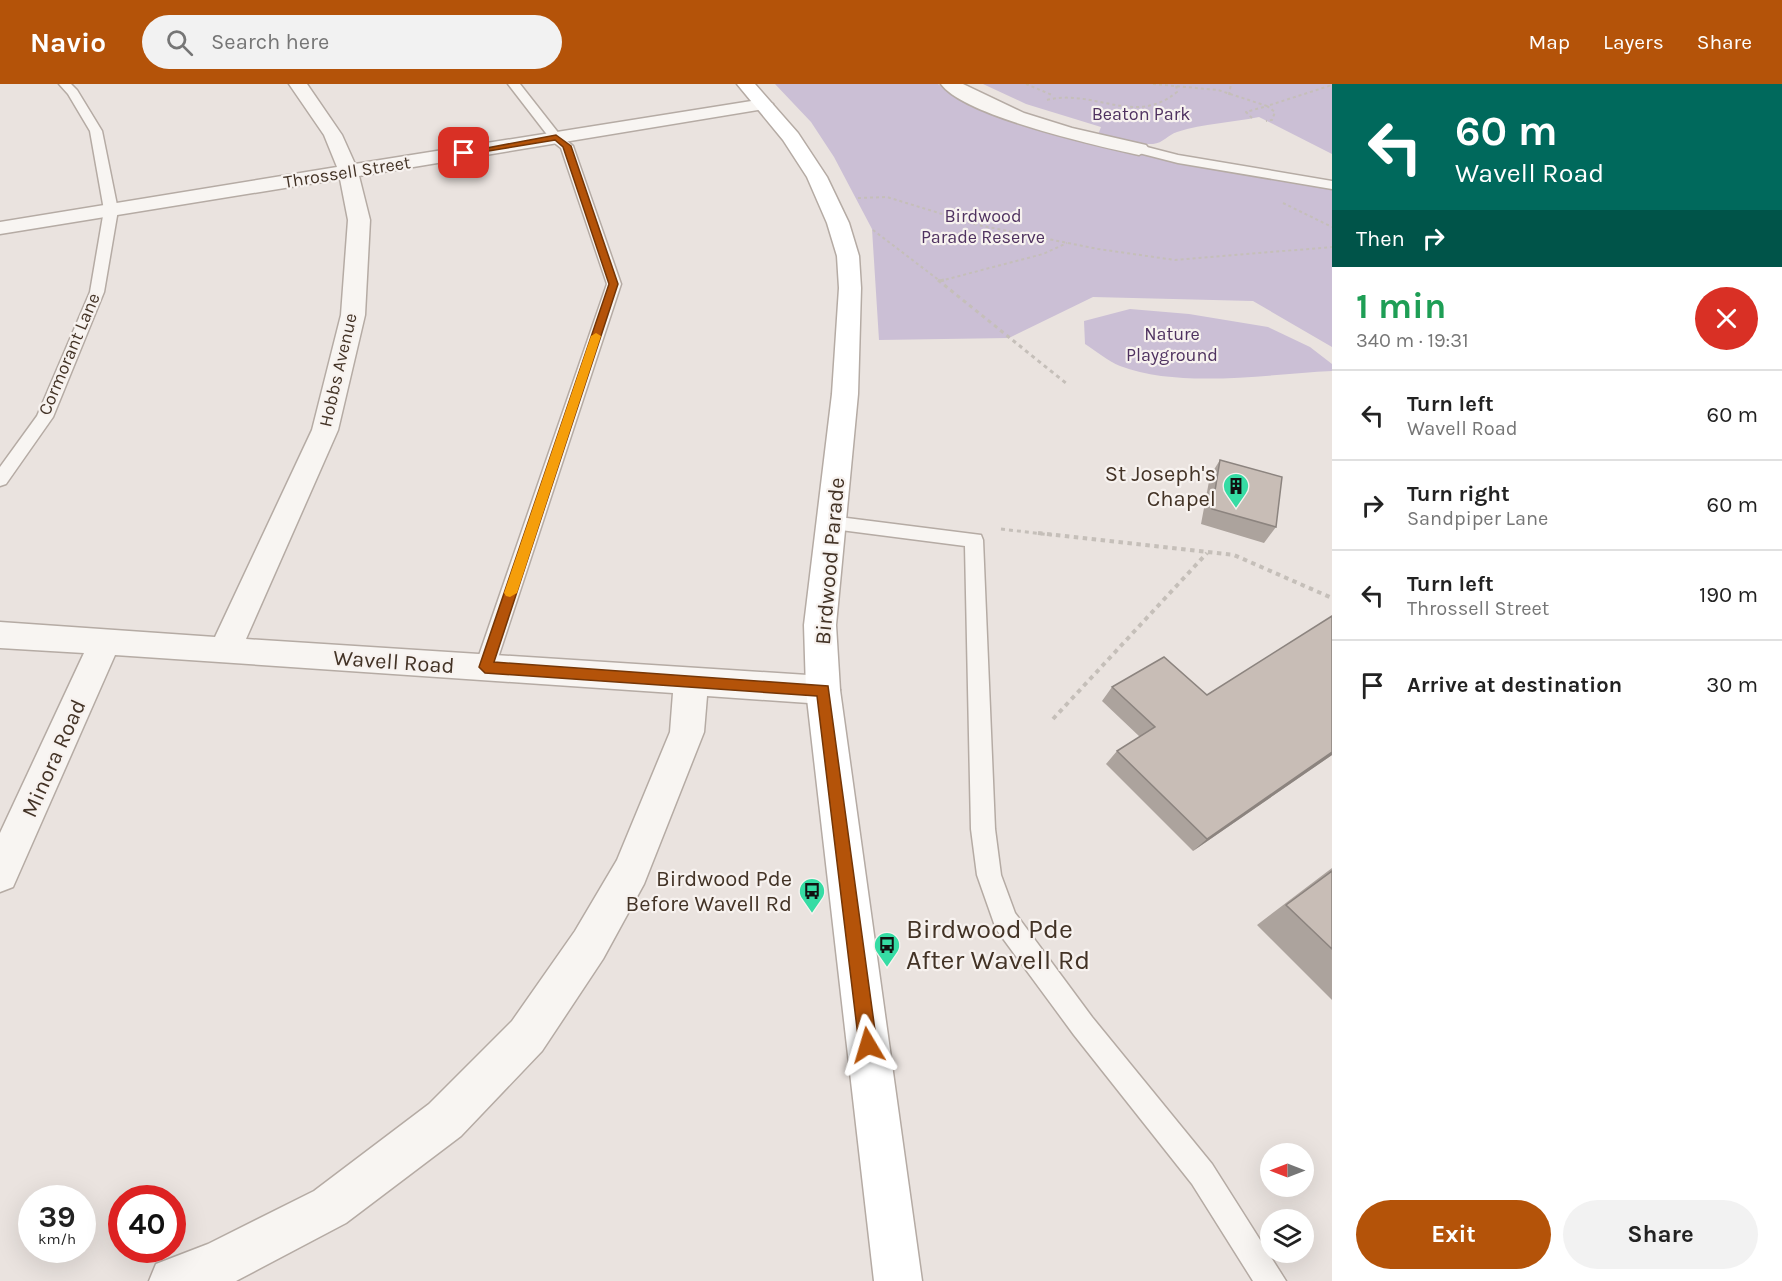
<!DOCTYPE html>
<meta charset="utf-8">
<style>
body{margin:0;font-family:Karla,sans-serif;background:#f2f2f2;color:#222;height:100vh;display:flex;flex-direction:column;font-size:22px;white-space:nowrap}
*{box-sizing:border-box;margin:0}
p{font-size:20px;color:#767676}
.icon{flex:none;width:33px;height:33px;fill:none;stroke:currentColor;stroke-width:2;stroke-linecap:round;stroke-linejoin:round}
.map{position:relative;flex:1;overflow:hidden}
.panel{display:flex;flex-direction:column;background:#fff;width:450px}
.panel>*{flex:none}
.top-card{background:#00695c;color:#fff;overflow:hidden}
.needle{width:39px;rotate:270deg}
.fabs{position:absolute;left:1260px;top:1059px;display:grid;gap:12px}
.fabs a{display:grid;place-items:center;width:54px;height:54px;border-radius:50%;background:#fff;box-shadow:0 6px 24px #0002;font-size:30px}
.speed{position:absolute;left:18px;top:1101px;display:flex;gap:12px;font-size:30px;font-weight:700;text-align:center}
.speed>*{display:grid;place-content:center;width:78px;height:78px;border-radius:50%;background:#fff;box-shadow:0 6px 24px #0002;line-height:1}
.speed small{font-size:15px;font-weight:400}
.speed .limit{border:9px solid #d22;background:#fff;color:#111}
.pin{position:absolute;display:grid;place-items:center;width:51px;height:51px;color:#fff;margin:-26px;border-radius:12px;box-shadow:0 3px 9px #0006}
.me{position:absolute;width:66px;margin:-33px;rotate:353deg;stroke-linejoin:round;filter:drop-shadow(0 0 4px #0008)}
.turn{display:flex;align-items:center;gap:21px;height:126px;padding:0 24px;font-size:27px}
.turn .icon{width:78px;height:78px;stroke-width:2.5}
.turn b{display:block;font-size:42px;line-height:51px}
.then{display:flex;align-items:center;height:57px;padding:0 24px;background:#0003;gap:12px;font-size:22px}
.round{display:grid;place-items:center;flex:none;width:63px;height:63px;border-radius:32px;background:#f2f2f2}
.headline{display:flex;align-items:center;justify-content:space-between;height:102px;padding:0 24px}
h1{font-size:36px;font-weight:700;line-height:45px;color:#1e9e55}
.cta{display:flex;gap:12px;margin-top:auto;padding:12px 24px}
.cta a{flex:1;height:69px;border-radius:36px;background:#b45309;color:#fff;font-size:24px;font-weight:700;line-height:69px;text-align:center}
.cta a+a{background:#f2f2f2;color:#222}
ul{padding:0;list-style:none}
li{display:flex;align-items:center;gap:18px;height:90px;padding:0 24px;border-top:2px solid #e0e0e0}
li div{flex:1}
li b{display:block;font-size:22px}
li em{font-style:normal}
header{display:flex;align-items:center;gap:36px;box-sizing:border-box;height:84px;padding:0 30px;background:#b45309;color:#fff}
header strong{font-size:28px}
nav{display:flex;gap:33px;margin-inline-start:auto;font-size:21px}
.search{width:420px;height:54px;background:#f2f2f2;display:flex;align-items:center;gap:15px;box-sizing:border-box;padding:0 21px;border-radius:33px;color:#767676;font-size:22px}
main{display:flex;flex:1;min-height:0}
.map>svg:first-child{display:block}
</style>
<header>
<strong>Navio</strong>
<div class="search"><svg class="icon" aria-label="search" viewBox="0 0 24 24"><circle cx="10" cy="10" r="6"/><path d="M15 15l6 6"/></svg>Search here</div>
<nav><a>Map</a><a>Layers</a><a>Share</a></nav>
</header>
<main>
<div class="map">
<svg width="1332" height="1197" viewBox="0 0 1332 1197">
<rect width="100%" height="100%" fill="#eae3df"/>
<path fill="#cbbfd5" d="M775,0H938L970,20L1105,63L1332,106V263L1253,217L1093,213L1009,254L879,256L872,145L834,73L811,38Z
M983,0H1332V70L1259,33C1231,39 1204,39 1177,48C1168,51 1163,59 1153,60C1134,61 1115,55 1098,51L1101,43L1026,20Z
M1130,225L1189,230L1268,243L1310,263L1332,280V287C1268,290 1181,305 1120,282C1108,277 1096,267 1085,260L1084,237Z"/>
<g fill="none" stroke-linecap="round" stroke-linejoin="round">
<g stroke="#b5aba4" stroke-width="3">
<path id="lane" d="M59,0H71L77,6L102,47L118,126L104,208L53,333L6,400L0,402V383L37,332L90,208L104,126L90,47L68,10Z
M508,0H520L560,51L573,62L621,200L495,583L492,589L485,591L478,589L475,583L607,200L561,64L552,57Z
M1139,61L1178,71L1332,97V105L1178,79L1135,68V62Z
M831,432L981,451L983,456L995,745L1001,791L1015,829L1092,933L1212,1080L1286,1197H1253L1192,1100L1074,951L996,845L977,791L971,745L965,462L825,444L822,439L825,434Z"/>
</g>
<g stroke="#b5aba4" stroke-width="3">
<path id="street" d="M289,0H307L342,51L355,80L764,15L773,20L764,25L359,92L370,136L365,231L338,346L246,555L823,592L835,596L840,606L835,616L823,620L707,612L704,648L644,800L603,875L542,967L461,1052L346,1139L236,1197H149L156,1180L208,1160L314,1107L429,1020L512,937L575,847L617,776L670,648L673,609L115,571L13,803L0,808V749L84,569L0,564V538L215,553L312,346L341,231L348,136L340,95L0,150V138L337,83L324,51Z
M941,0H963L1024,29L1072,44L1146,61L1149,65L1139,71C1098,62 964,32 941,0Z"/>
</g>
<g stroke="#b5aba4" stroke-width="3">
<path id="secondary" d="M737,0H755L798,49L827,93L849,139L859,172L861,204L858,310L836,541L840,606L922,1197H874L806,606L804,541L832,310L839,204L837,172L827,139L807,93L783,56Z"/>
</g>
<path stroke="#c5bfb9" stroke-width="2" stroke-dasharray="3 3" stroke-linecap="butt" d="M1026,0L1052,11
M1153,0L1218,6L1267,22L1332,1
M1229,11L1231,0
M1047,16C1093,4 1135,43 1177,8L1176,0
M1252,34L1246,28L1267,22L1275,28L1272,36L1266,37
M858,114L887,113L978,141L1098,165L1175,176L1332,163
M1283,119L1332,143
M873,146L940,197
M940,197L1043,170L1067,159"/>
<path stroke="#c5bfb9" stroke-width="3" stroke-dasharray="4 4" stroke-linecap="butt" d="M938,196L1067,300
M940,197L944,196
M1001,445L1052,451"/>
<path stroke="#c5bfb9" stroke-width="4" stroke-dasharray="4.5 4.5" stroke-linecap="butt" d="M1038,449L1234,471L1332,514
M1053,635L1207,469"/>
<use href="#lane" fill="#f8f5f2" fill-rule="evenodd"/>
<use href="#street" fill="#f8f5f2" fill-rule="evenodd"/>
<use href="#secondary" fill="#fff" fill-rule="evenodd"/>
</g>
<path fill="#aca39d" d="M1220,376L1276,443L1264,459L1201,440L1210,392Z
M1112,603L1207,611L1332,671L1193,767L1106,680L1117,667L1140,653L1102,617Z
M1332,784V916L1257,841Z"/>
<path fill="#8c847f" d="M1332,668V671L1193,767L1207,755Z"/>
<path fill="#c8bdb6" stroke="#8c847f" stroke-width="1.5" d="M1220,376L1282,393L1276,443L1212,425Z
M1332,532V668L1207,755L1117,667L1155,643L1112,603L1164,573L1207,611Z
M1332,787V865L1286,821Z"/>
<path fill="#b45309" stroke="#753606" stroke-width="1.5" d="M556,51L571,62L618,200L494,578L828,602L877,961L874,967L868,970L862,967L859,961L817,612L485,589L479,583L609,200L563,63L555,56L464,71L460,69Z"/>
<path fill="#f59e0b" d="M596,249L601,252L517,509L510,513L506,512L504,509L591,252Z"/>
<defs>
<g id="building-pin" transform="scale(1.35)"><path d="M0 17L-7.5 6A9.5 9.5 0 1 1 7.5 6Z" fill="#36dca4" stroke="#f7f2ef"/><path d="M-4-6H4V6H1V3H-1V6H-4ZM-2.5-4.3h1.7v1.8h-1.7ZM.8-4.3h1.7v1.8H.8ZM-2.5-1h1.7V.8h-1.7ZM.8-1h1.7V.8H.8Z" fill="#111"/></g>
<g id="bus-pin" transform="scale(1.35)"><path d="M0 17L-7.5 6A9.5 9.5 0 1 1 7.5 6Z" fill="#36dca4" stroke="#f7f2ef"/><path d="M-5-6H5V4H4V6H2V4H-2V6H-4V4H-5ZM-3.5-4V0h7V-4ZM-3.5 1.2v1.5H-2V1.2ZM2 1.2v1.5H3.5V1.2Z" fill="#111"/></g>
</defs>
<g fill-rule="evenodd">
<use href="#building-pin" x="1236" y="402"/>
<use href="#bus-pin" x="812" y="807"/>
<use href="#bus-pin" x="887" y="861"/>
</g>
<g text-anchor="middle" stroke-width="4.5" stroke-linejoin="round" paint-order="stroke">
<g font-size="18" fill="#4f3260" stroke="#f7f2ef">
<text x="1141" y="36">Beaton Park</text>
<text x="983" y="138">Birdwood<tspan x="983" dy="21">Parade Reserve</tspan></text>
<text x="1172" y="256">Nature<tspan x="1172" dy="21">Playground</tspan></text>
</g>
<g font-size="18" fill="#433326" stroke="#f7f2ef">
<text transform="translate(347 88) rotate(-9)" y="6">Throssell Street</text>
<text transform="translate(69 270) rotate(-67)" y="6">Cormorant Lane</text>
<text transform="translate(338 286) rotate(-77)" y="6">Hobbs Avenue</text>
</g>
<g font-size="22" fill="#433326" stroke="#f7f2ef" text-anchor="end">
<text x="1216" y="397">St Joseph's<tspan x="1216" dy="25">Chapel</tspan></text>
<text x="792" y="802">Birdwood Pde<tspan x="792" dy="25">Before Wavell Rd</tspan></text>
</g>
<g font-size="22" fill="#433326" stroke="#f7f2ef">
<text transform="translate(829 477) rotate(-85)" y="8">Birdwood Parade</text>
<text transform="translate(394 577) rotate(4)" y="8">Wavell Road</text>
<text transform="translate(53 674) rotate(-66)" y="8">Minora Road</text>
</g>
<g font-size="27" fill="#433326" stroke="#f7f2ef" text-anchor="start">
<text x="906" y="854">Birdwood Pde<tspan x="906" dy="31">After Wavell Rd</tspan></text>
</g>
</g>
</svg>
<div class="fabs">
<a><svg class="needle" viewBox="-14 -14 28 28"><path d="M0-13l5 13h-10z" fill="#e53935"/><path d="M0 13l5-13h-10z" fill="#767676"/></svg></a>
<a><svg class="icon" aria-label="layers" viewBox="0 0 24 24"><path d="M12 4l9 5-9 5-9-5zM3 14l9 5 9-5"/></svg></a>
</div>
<div class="speed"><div>39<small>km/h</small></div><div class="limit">40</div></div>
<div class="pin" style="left:464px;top:69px;background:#d93025"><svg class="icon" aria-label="arrive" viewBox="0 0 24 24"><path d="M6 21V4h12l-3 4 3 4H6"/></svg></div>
<svg class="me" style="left:868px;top:961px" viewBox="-20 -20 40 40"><path d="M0-17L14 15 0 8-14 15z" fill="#b45309" stroke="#fff" stroke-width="4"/></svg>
</div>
<section class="panel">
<div class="top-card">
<div class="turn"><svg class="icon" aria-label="left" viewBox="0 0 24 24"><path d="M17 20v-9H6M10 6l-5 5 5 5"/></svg><div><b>60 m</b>Wavell Road</div></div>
<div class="then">Then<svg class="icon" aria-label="right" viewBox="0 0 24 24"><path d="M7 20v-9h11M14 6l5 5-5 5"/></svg></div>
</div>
<div class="headline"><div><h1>1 min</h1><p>340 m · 19:31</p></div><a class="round" style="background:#d93025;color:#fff"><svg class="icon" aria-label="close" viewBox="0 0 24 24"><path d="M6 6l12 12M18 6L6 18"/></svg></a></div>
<ul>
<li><svg class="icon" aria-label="left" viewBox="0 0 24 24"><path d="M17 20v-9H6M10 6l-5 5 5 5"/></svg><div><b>Turn left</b><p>Wavell Road</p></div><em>60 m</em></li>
<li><svg class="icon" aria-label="right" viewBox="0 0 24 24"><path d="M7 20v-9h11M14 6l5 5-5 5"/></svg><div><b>Turn right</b><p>Sandpiper Lane</p></div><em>60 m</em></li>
<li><svg class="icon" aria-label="left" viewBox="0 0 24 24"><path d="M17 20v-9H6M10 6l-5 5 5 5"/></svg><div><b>Turn left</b><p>Throssell Street</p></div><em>190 m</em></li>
<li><svg class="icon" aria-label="arrive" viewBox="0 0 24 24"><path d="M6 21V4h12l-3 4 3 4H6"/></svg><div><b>Arrive at destination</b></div><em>30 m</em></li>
</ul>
<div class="cta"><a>Exit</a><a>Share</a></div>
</section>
</main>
